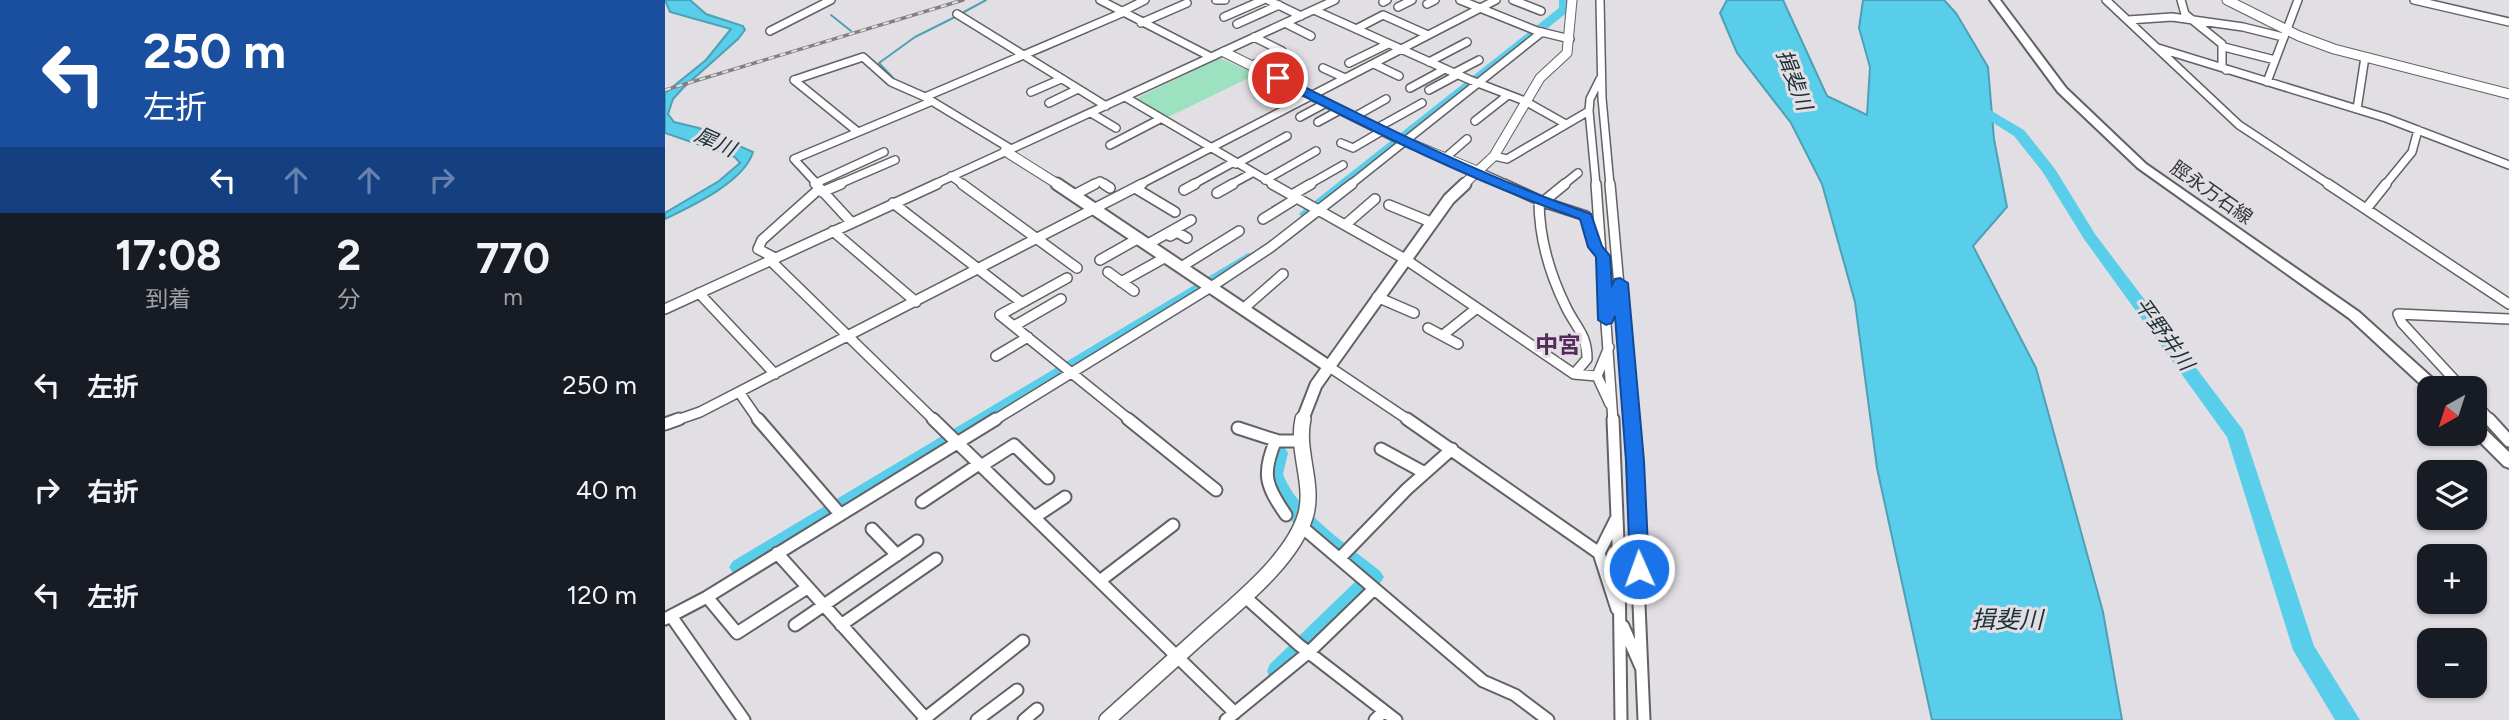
<!DOCTYPE html>
<html lang="ja">
<meta charset="utf-8">
<style>
body{margin:0;font-family:Figtree,"Noto Sans JP",sans-serif;background:#242831;color:#f1f3f6;height:100vh;display:flex;flex-direction:column;font-size:26px;white-space:nowrap}
*{box-sizing:border-box;margin:0}
p{font-size:23px;color:#9ea1a6}
.icon{flex:none;width:38px;height:38px;fill:none;stroke:currentColor;stroke-width:2;stroke-linecap:round;stroke-linejoin:round}
.map{position:relative;flex:1;overflow:hidden}
.sheet{display:flex;flex-direction:column;background:#171b24;width:665px}
.sheet>*{flex:none}
.hud{background:#1a4fa0;color:#fff;overflow:hidden}
.needle{width:46px;rotate:219deg}
.tools{position:absolute;left:1752px;top:376px;display:grid;gap:14px}
.tools a{display:grid;place-items:center;width:70px;height:70px;border-radius:14px;background:#171b24;box-shadow:0 2px 5px #0004;font-size:35px}
.pin{position:absolute;display:grid;place-items:center;width:60px;height:60px;color:#fff;margin:-30px;border:4px solid #fff;border-radius:50%;box-shadow:0 2px 7px #0007}
.me{position:absolute;width:77px;margin:-38px;rotate:358deg;stroke-linejoin:round;filter:drop-shadow(0 0 5px #0008)}
.turn{display:flex;align-items:center;gap:24px;height:147px;padding:0 28px;font-size:32px}
.turn .icon{width:91px;height:91px;stroke-width:2.5}
.turn b{display:block;font-size:49px;line-height:60px}
.lanes{display:flex;align-items:center;height:66px;padding:0 28px;background:#0003;justify-content:center;gap:35px;direction:ltr}
.lanes .off{opacity:.35}
.eta{display:flex;justify-content:space-evenly;align-items:center;height:119px;text-align:center}
.eta b{font-size:42px;font-weight:700;line-height:49px}
ul{padding:0;list-style:none}
li{display:flex;align-items:center;gap:21px;height:105px;padding:0 28px}
li div{flex:1}
li b{display:block;font-size:26px}
li em{font-style:normal}
main{display:flex;flex:1;min-height:0}
.map>svg:first-child{display:block}
</style>
<main>
<section class="sheet">
<div class="hud">
<div class="turn"><svg class="icon" aria-label="left" viewBox="0 0 24 24"><path d="M17 20v-9H6M10 6l-5 5 5 5"/></svg><div><b>250 m</b>左折</div></div>
<div class="lanes"><svg class="icon" aria-label="left" viewBox="0 0 24 24"><path d="M17 20v-9H6M10 6l-5 5 5 5"/></svg><svg class="icon off" aria-label="ahead" viewBox="0 0 24 24"><path d="M12 20V5M6 11l6-6 6 6"/></svg><svg class="icon off" aria-label="ahead" viewBox="0 0 24 24"><path d="M12 20V5M6 11l6-6 6 6"/></svg><svg class="icon off" aria-label="right" viewBox="0 0 24 24"><path d="M7 20v-9h11M14 6l5 5-5 5"/></svg></div>
</div>
<div class="eta">
<div><b>17:08</b><p>到着</p></div>
<div><b>2</b><p>分</p></div>
<div><b>770</b><p>m</p></div>
</div>
<ul>
<li><svg class="icon" aria-label="left" viewBox="0 0 24 24"><path d="M17 20v-9H6M10 6l-5 5 5 5"/></svg><div><b>左折</b></div><em>250 m</em></li>
<li><svg class="icon" aria-label="right" viewBox="0 0 24 24"><path d="M7 20v-9h11M14 6l5 5-5 5"/></svg><div><b>右折</b></div><em>40 m</em></li>
<li><svg class="icon" aria-label="left" viewBox="0 0 24 24"><path d="M17 20v-9H6M10 6l-5 5 5 5"/></svg><div><b>左折</b></div><em>120 m</em></li>
</ul>
</section>
<div class="map">
<svg width="1844" height="720" viewBox="0 0 1844 720">
<rect width="100%" height="100%" fill="#e2dfe4"/>
<path fill="#9ce1c0" d="M554,58L592,74L501,118L472,98Z"/>
<path fill="#58ceeb" stroke="#4ea0b5" stroke-width="2" d="M0,0H25L41,14L78,26L80,30L73,39L18,88L8,99L3,114L9,122L34,128L88,152C79,182 27,206 0,219V213L54,181L75,163L70,157L0,133V93L41,60L66,29L5,12Z
M1062,0H1118L1162,96L1202,115L1205,67L1194,28L1198,0H1279L1291,13L1323,67L1329,139L1342,207L1308,246L1371,368L1438,612L1457,720H1267L1212,468L1190,302L1157,184L1126,123L1072,53L1055,13Z"/>
<g fill="none" stroke-linecap="round" stroke-linejoin="round">
<path stroke="#4ea0b5" stroke-width="2" d="M299,12L321,0
M166,15L186,31
M376,52L427,29
M343,65L353,61
M230,80L214,63L250,37L290,17"/>
<path fill="#58ceeb" fill-rule="evenodd" d="M894,0H906L904,11L647,217H637L634,214L637,211L894,8Z
M1308,100L1359,130L1390,169L1430,234L1578,430L1649,646L1695,720H1670L1628,650L1562,437L1419,239L1377,171L1349,136L1303,107V101Z
M583,253L589,254L591,258L589,262L82,573L75,576L68,573L64,567L68,561Z
M613,446L620,448L623,453L618,474C632,512 684,546 715,571L719,577C709,596 632,674 613,681L605,678L602,671L605,664L694,578C665,555 604,512 598,474C597,465 602,455 606,448Z"/>
<g stroke="#636165" stroke-width="10">
<path id="minor-far2" d="M435,0L546,57
M551,0H560
M603,0L636,16
M795,0L872,31L905,39
M848,0L876,11
M935,0L937,98L945,185
M1441,0L1574,125L1665,185
M1516,0L1520,14L1557,44V66L1561,70
M1749,0L1844,22
M718,2L722,0
M762,4L770,0
M733,7L747,0
M649,10L805,80L860,101L899,123
M458,11L480,0
M292,14L441,106
M559,17L598,0
M1463,20L1507,17L1578,27L1618,37
M476,23L522,3
M620,23L646,36
M572,24L614,5
M691,29L718,15L763,35
M105,31L166,0
M1559,47L1610,60
M1493,48L1721,118L1844,165
M764,62L802,42
M684,63L723,44
M709,64L734,76
M588,65L617,51L589,37
M658,68L680,78
M789,73L814,60
M129,80L198,57L226,82L260,97L346,149
M129,80L193,132
M1602,82L1633,0
M745,88L780,69
M764,90L792,75
M366,92L396,79
M260,97L457,13
M460,97L610,185
M384,103L413,89
M1692,109L1700,57
M426,113L451,128
M635,117L661,103
M689,117L721,99
M810,121L843,95
M653,122L675,110
M712,128L757,103
M676,143L688,148L717,131
M445,145L495,119
M829,156L842,159L924,111
M780,158L802,139
M571,164L622,136
M812,171L843,185
M286,176L299,185
M600,180L651,151
M149,184L219,152
M153,185L129,159L265,102
M172,185L230,160
M268,185L670,0
M427,185L435,181L441,185
M474,185L831,0
M527,185L569,162
M565,185L587,173
M643,185L678,165
M685,185L877,32
M898,185L913,173
M931,185L924,111L925,99L935,79
M1720,185L1747,152L1753,130"/>
</g>
<g stroke="#636165" stroke-width="12">
<path id="minor-far1" d="M151,184L186,222
M297,184L412,268
M439,184L445,188
M607,184L740,259L909,374L932,376L945,404
M839,184L878,202L921,216L930,247L938,256
M931,184L948,421
M945,184L966,421
M1663,184L1844,304
M470,188L510,212
M519,190L530,184
M157,192L176,184
M552,193L568,184
M409,195L430,184
M627,195L646,184
M874,200C874,237 884,272 900,305C910,327 922,333 922,359L909,374
M878,202L900,184
M228,203L356,302
M724,205L768,223
M1701,209L1721,184
M598,219L632,198
M680,225L710,199
M168,231L251,302
M505,236L512,232L522,238
M483,244L526,220
M110,258L93,249L97,240L154,189
M105,260L270,421
M435,260L474,238
M516,267L574,231
M443,272L469,291
M402,278L335,315L466,421
M456,282L501,257
M34,293L110,374
M712,297L749,313
M0,309L272,184
M578,309L618,274
M349,326L396,299
M763,328L793,344
M778,335L812,308
M331,356L363,337
M663,366L745,421
M932,376L944,347
M1797,388L1737,323L1733,314L1844,319
M74,392L94,421
M1810,403L1826,421
M9,421L35,412L477,184
M328,421L546,287L606,247L687,184"/>
</g>
<g stroke="#636165" stroke-width="15">
<path id="minor" d="M93,419L175,514
M268,419L570,713
M463,419L551,490
M742,419L934,553L952,609
M948,419L954,567L956,720
M966,419L979,720
M1824,419L1844,441
M0,424L14,419
M573,428L613,441H635
M611,440C596,474 601,486 621,515
M716,449L760,473
M316,466L349,445L383,478
M257,502L314,464
M370,517L400,497
M637,527L818,681L850,695L883,720
M207,529L232,555
M112,553L262,720
M934,553L951,519
M675,558L742,489L787,449
M436,580L508,525
M579,596L634,645L731,720
M42,597L72,633L142,588
M6,616L79,720
M0,619L42,597L331,419
M130,625L252,541
M176,625L271,559
M958,626L976,667
M258,720L358,641
M312,720L352,690
M359,720L372,709
M561,720L644,652L708,590
M710,720L719,711"/>
</g>
<g stroke="#636165" stroke-width="11">
<path id="tertiary-far2" d="M1562,0L1634,36L1669,49L1844,94
M559,52L732,138L812,171
M340,151L394,185
M798,185L829,156L875,78L902,53L907,0"/>
</g>
<g stroke="#636165" stroke-width="15">
<path id="tertiary-far1" d="M392,184L663,366
M637,421L651,385L784,199L800,184"/>
</g>
<g stroke="#636165" stroke-width="18">
<path id="tertiary" d="M442,720C472,693 503,665 533,638C568,606 628,561 641,514C649,483 631,451 638,419"/>
</g>
<g stroke="#636165" stroke-width="4">
<path id="secondary" d="M1325,0H1335L1401,88L1481,164L1694,312L1774,384L1776,388H1764V392L1684,318L1473,168L1393,92Z
M1810,422L1815,424L1844,452V468L1839,466L1807,434H1810Z"/>
</g>
<use href="#minor-far2" stroke="#fff" stroke-width="7"/>
<use href="#minor-far1" stroke="#fff" stroke-width="9"/>
<use href="#minor" stroke="#fff" stroke-width="11"/>
<use href="#tertiary-far2" stroke="#fff" stroke-width="9"/>
<use href="#tertiary-far1" stroke="#fff" stroke-width="11"/>
<use href="#tertiary" stroke="#fff" stroke-width="15"/>
<use href="#secondary" fill="#fff" fill-rule="evenodd"/>
<g stroke="#828084" stroke-width="3.5">
<path id="rail" d="M0,90L298,0"/>
</g>
<use href="#rail" stroke="#e2dfe4" stroke-width="2" stroke-dasharray="6" stroke-linecap="butt"/>
</g>
<path fill="#1a73e8" stroke="#114b97" stroke-width="2" d="M609,76H617C718,126 819,177 926,214L937,246L945,256L947,285L950,279L955,278L963,283L979,461L984,569L981,575L974,577L967,575L965,569L961,461L950,316L947,323L941,325L933,320L931,257L923,247L915,219C809,182 709,132 609,81Z"/>
<g text-anchor="middle" stroke-width="6" stroke-linejoin="round" paint-order="stroke">
<g font-size="19" fill="#353436" stroke="#e2dfe4">
<text transform="translate(1547 192) rotate(35)" y="7">脛永万石線</text>
</g>
<g font-size="21" font-style="italic" fill="#1c3036" stroke="#e2dfe4">
<text transform="translate(1129 80) rotate(69)" y="7">揖斐川</text>
<text transform="translate(50 142) rotate(24)" y="7">犀川</text>
<text transform="translate(1499 334) rotate(54)" y="7">平野井川</text>
</g>
<g font-size="23" font-weight="bold" fill="#562a5d" stroke="#e2dfe4">
<text x="893" y="353">中宮</text>
</g>
<g font-size="24" font-style="italic" fill="#1c3036" stroke="#e2dfe4">
<text x="1342" y="628">揖斐川</text>
</g>
</g>
</svg>
<div class="tools">
<a><svg class="needle" viewBox="-14 -14 28 28"><path d="M0-13l5 13h-10z" fill="#e53935"/><path d="M0 13l5-13h-10z" fill="#9ea1a6"/></svg></a>
<a><svg class="icon" aria-label="layers" viewBox="0 0 24 24"><path d="M12 4l9 5-9 5-9-5zM3 14l9 5 9-5"/></svg></a>
<a>+</a>
<a>−</a>
</div>
<div class="pin" style="left:613px;top:78px;background:#d93025"><svg class="icon" aria-label="arrive" viewBox="0 0 24 24"><path d="M6 21V4h12l-3 4 3 4H6"/></svg></div>
<svg class="me" style="left:974px;top:569px" viewBox="-20 -20 40 40"><circle r="17" fill="#1a73e8" stroke="#fff" stroke-width="3"/><path d="M0-11L8 9 0 5-8 9z" fill="#fff"/></svg>
</div>
</main>
